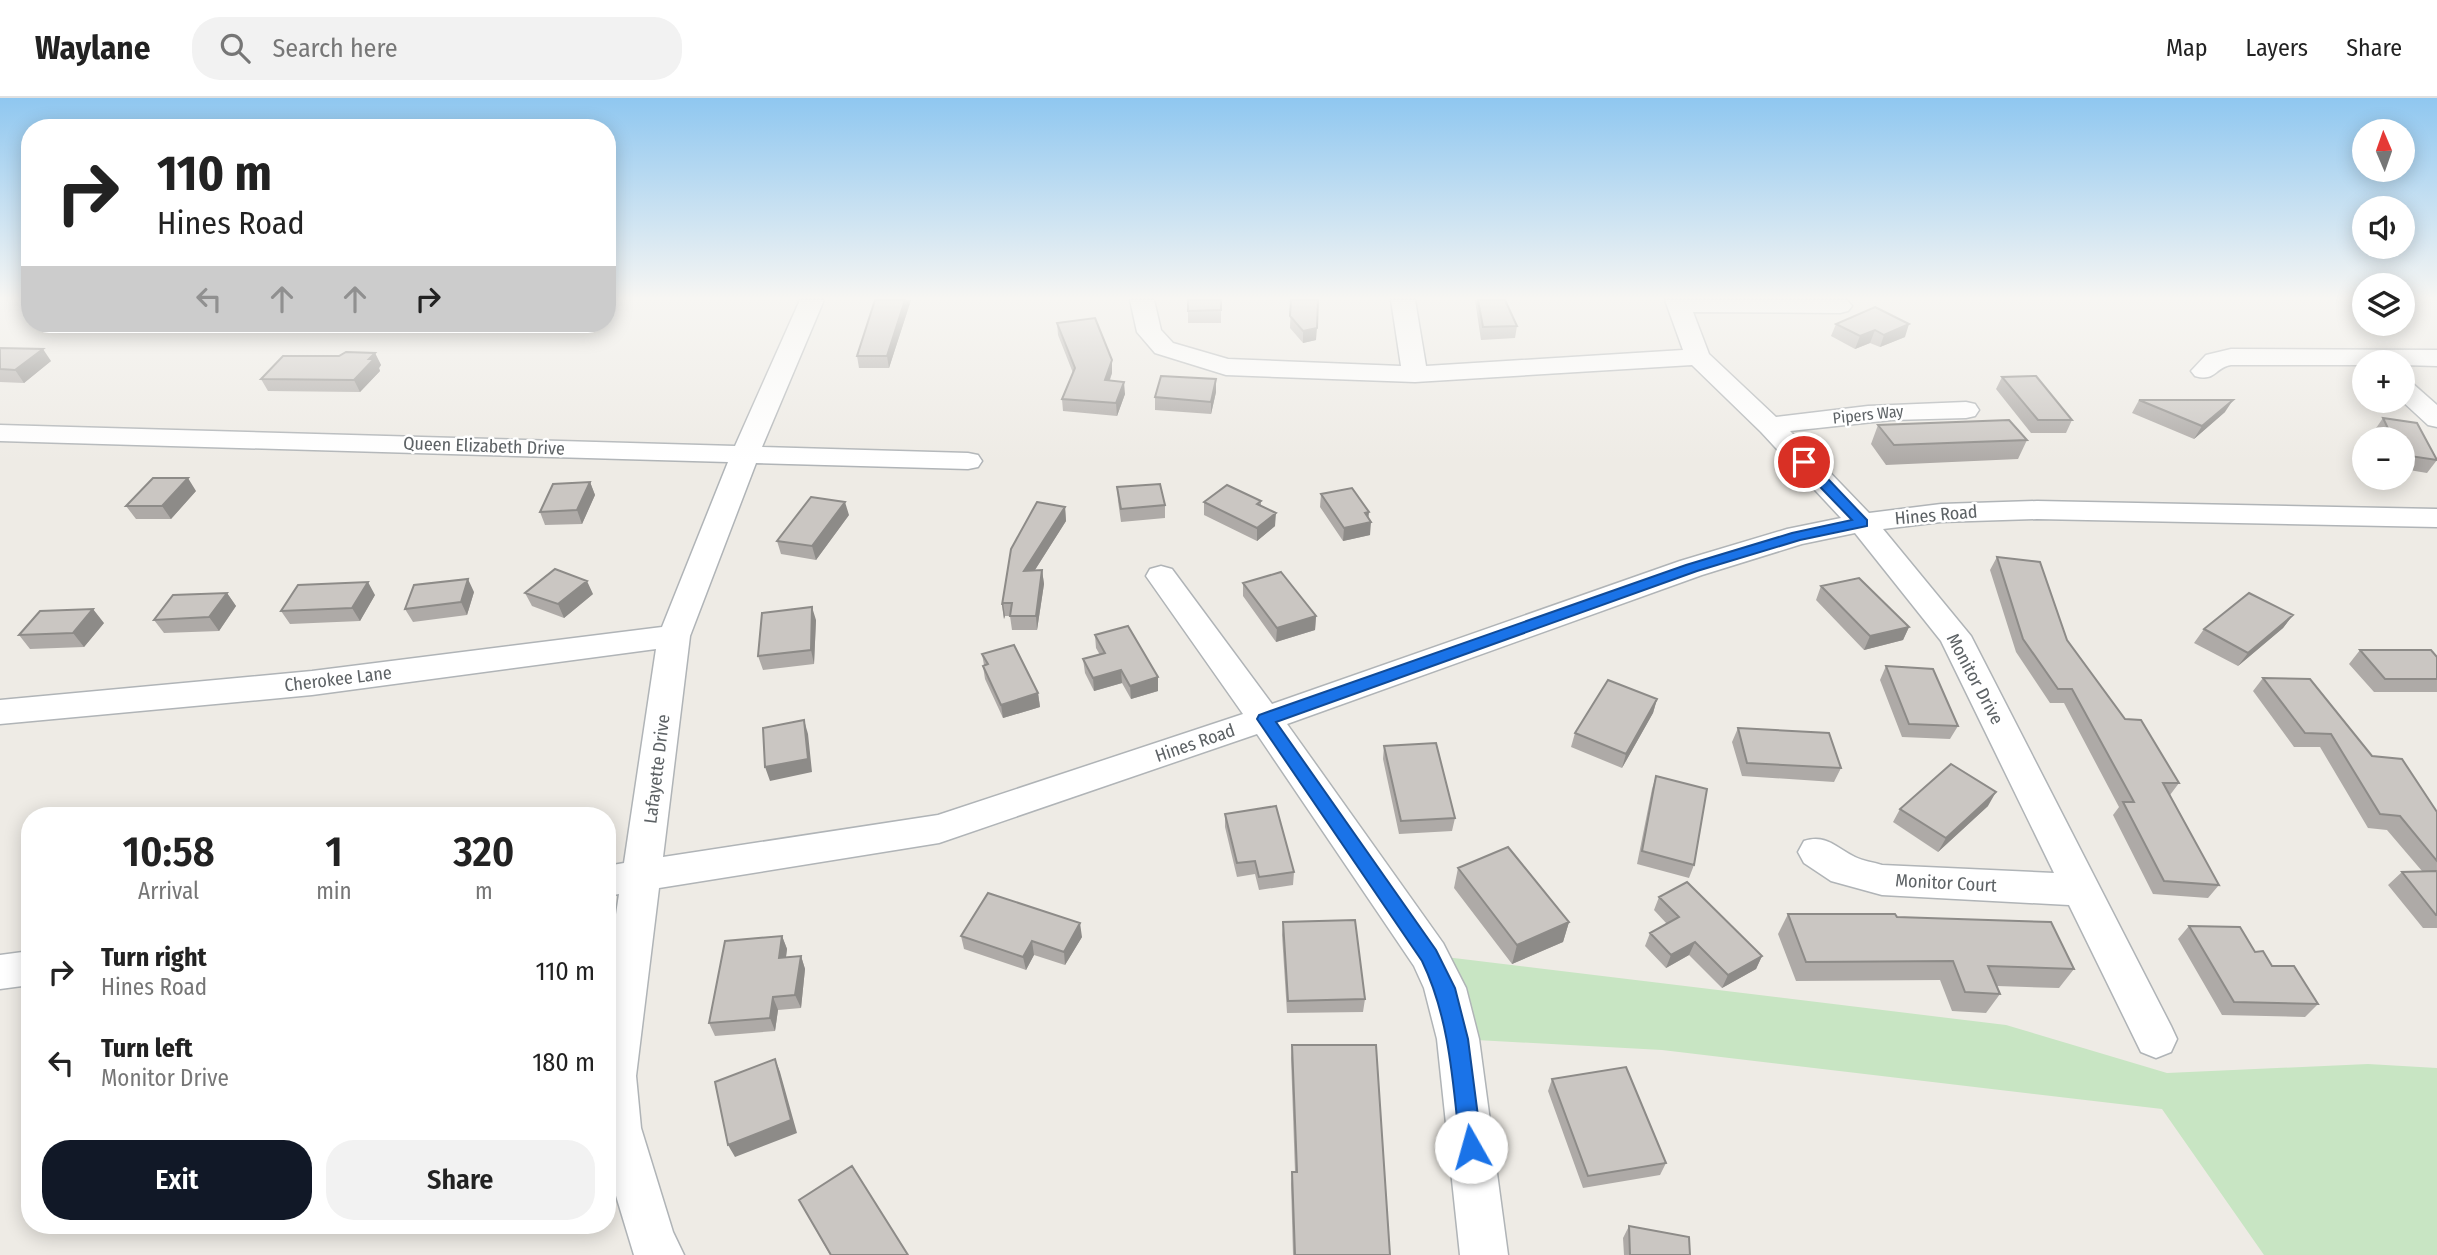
<!DOCTYPE html>
<meta charset="utf-8">
<style>
body{margin:0;font-family:"Fira Sans Condensed",sans-serif;background:#f2f2f2;color:#222;height:100vh;display:flex;flex-direction:column;font-size:26px;white-space:nowrap}
*{box-sizing:border-box;margin:0}
p{font-size:23px;color:#767676}
.icon{flex:none;width:38px;height:38px;fill:none;stroke:currentColor;stroke-width:2;stroke-linecap:round;stroke-linejoin:round}
.map{position:relative;flex:1;overflow:hidden}
.details{position:absolute;left:21px;top:709px;width:595px;height:427px;display:flex;flex-direction:column;background:#fff;border-radius:28px;box-shadow:0 4px 18px #0003}
.details>*{flex:none}
.top-card{position:absolute;left:21px;top:21px;width:595px;height:214px;border-radius:28px;box-shadow:0 4px 18px #0003;background:#fff;color:#222;overflow:hidden}
.needle{width:46px;rotate:358deg}
.controls{position:absolute;left:2352px;top:21px;display:grid;gap:14px}
.controls a{display:grid;place-items:center;width:63px;height:63px;border-radius:50%;background:#fff;box-shadow:0 4px 18px #0003;font-size:35px}
.pin{position:absolute;display:grid;place-items:center;width:60px;height:60px;color:#fff;margin:-30px;border:4px solid #fff;border-radius:50%;box-shadow:0 2px 7px #0007}
.me{position:absolute;width:77px;margin:-38px;rotate:353deg;stroke-linejoin:round;filter:drop-shadow(0 0 5px #0008)}
.turn{display:flex;align-items:center;gap:24px;height:147px;padding:0 21px;font-size:32px}
.turn .icon{width:91px;height:91px;stroke-width:2.5}
.turn b{display:block;font-size:49px;line-height:60px}
.lanes{display:flex;align-items:center;height:66px;padding:0 21px;background:#0003;justify-content:center;gap:35px;direction:ltr}
.lanes .off{opacity:.35}
.eta{display:flex;justify-content:space-evenly;align-items:center;height:119px;text-align:center}
.eta b{font-size:42px;font-weight:600;line-height:49px}
.button{display:flex;gap:14px;margin-top:auto;padding:14px 21px}
.button a{flex:1;height:80px;border-radius:28px;background:#111827;color:#fff;font-size:28px;font-weight:600;line-height:80px;text-align:center}
.button a+a{background:#f2f2f2;color:#222}
ul{padding:0;list-style:none}
li{display:flex;align-items:center;gap:21px;height:91px;padding:0 21px}
li div{flex:1}
li b{display:block;font-size:26px}
li em{font-style:normal}
header{display:flex;align-items:center;gap:42px;box-sizing:border-box;height:98px;padding:0 35px;background:#fff;border-bottom:2px solid #e0e0e0}
header strong{font-size:33px}
nav{display:flex;gap:38px;margin-inline-start:auto;font-size:24px}
.search{width:490px;height:63px;background:#f2f2f2;display:flex;align-items:center;gap:18px;box-sizing:border-box;padding:0 24px;border-radius:28px;color:#767676;font-size:26px}
.map>svg:first-child{display:block}
</style>
<header>
<strong>Waylane</strong>
<div class="search"><svg class="icon" aria-label="search" viewBox="0 0 24 24"><circle cx="10" cy="10" r="6"/><path d="M15 15l6 6"/></svg>Search here</div>
<nav><a>Map</a><a>Layers</a><a>Share</a></nav>
</header>
<div class="map">
<svg width="2437" height="1157" viewBox="0 0 2437 1157">
<rect width="100%" height="100%" fill="#eeebe5"/>
<path fill="#c8e5c3" d="M1429,857L2006,927L2167,975L2368,966L2437,970V1157H2264L2162,1011L1662,952L1458,941Z"/>
<g fill="none" stroke-linecap="round" stroke-linejoin="round">
<g stroke="#b0b4b7" stroke-width="3">
<path id="minor" d="M800,202H824L762,349L968,355L978,357L982,363L978,369L968,371L756,365L690,538L663,759L938,717L1243,616L1146,478L1150,471L1161,468L1172,471L1272,606L1680,463L1787,431L1841,420L1761,334L1692,267L1415,284L1226,277L1155,255L1137,234L1130,202H1154L1161,232L1173,245L1228,261L1401,268L1391,202H1415L1426,268L1683,252L1665,202H1847L1852,208L1848,213L1840,215L1693,214L1709,256L1776,319L1868,308L1966,304L1975,306L1979,312L1975,318L1966,320L1892,322L1790,333L1869,415L1941,406L2037,403L2437,411V429L2037,421L1941,424L1883,431L1971,538L2171,928L2177,941L2171,954L2156,960L2141,954L2069,807L1882,797L1831,783L1804,765L1798,754L1804,743C1826,736 1835,749 1855,759C1863,763 1873,764 1882,767L2054,775L1941,543L1855,435L1802,446L1702,477L1287,626L1443,845L1466,890L1479,941L1508,1157H1460L1437,941L1424,890L1414,868L1257,636L939,745L659,790L636,978L641,1030L673,1134L684,1157H634L607,1068V878L619,796L607,798V768L624,765L656,551L312,597L0,626V602L312,573L662,529L728,364L0,343V327L735,348Z
M2231,251L2437,252V268L2403,267V264H2364V267H2231C2214,270 2216,284 2195,278L2191,273L2206,257Z
M2403,282L2412,285L2437,307V329L2428,327L2402,303Z
M30,853V887L0,891V857Z"/>
</g>
<use href="#minor" fill="#fff" fill-rule="evenodd"/>
</g>
<path fill="#aeaaa7" d="M875,202H911L889,270H859L857,258Z
M1188,202H1221V225H1188Z
M1291,202L1316,242L1303,245L1290,230Z
M1475,202H1505L1517,228L1515,240L1481,242Z
M1875,209L1905,239L1880,249L1870,245L1855,251L1831,238L1836,226Z
M1057,225L1112,275L1110,282L1125,296L1117,318L1063,313L1062,301L1073,275L1058,237Z
M0,250L51,263L24,285L0,284Z
M375,255L381,267L379,270L380,273L360,294L268,293L261,281L339,258Z
M2002,279L2072,322L2066,335H2031L1996,291Z
M1216,294L1211,316L1155,312V299Z
M2139,302L2225,314L2194,341L2132,315Z
M2383,320L2437,362L2427,375L2403,371V341H2378L2374,333Z
M1878,327L2027,342L2018,361L1886,367L1871,346Z
M590,384L595,397L582,426L545,427L540,414Z
M1117,389L1165,407V420L1121,424L1118,403Z
M196,393L171,421H136L126,408Z
M1321,396L1369,420L1370,437L1343,443L1320,409Z
M1261,403V408L1275,428L1257,443L1204,417V404Z
M1065,409L1066,423L1035,472H1042L1044,486L1037,532H1012L1010,518H1005L1004,521L1002,507Z
M849,417L816,462L781,456L777,443Z
M1997,459L2067,542L2125,621L2179,685L2170,697L2219,787L2208,800L2153,796L2113,717L2119,709L2064,605H2050L2016,554L1990,472Z
M1243,485L1316,518L1315,532L1276,544L1243,498Z
M1821,488L1909,529L1903,542L1864,552L1816,502Z
M474,494L467,517L413,524L405,511Z
M227,495L236,508L219,533L164,535L154,522Z
M525,495L593,496L564,520L532,508Z
M375,497L360,523L290,526L281,513Z
M2293,517L2283,530L2238,568L2194,545L2204,531Z
M816,522L814,566L763,572L758,558Z
M104,525L84,549L30,551L19,537Z
M1095,537L1158,579V593L1131,601L1122,585L1094,593L1085,575L1083,561L1100,557L1096,550Z
M2360,552L2437,559V594H2374L2349,566Z
M982,556L1038,595L1040,609L1003,620L985,581L983,568L984,567Z
M1886,568L1958,628L1950,641L1902,639L1880,582Z
M2263,580L2372,658L2437,714V830H2423L2388,787L2402,774L2422,773L2387,732L2368,730L2320,649H2294L2253,593Z
M1657,601L1653,615L1622,670L1571,649L1575,635Z
M1738,630L1841,670L1834,684L1742,678L1732,644Z
M1384,648L1455,720L1452,733L1399,736L1383,661Z
M1656,678L1694,767L1689,780L1637,766L1652,691Z
M1988,708L1938,754L1893,724L1900,711Z
M1225,716L1294,774L1293,787L1259,792L1255,776L1237,779L1225,729Z
M1458,770L1569,824L1563,844L1512,866L1454,790Z
M1659,799L1762,858L1756,871L1722,890L1689,857L1666,870L1645,848L1650,835L1667,826L1654,812Z
M1788,816L1897,819L2074,871L2059,890L1997,888L2000,896L1986,915L1952,913L1940,882L1796,883L1778,836Z
M1283,824L1365,901L1363,914L1287,915L1282,837Z
M2189,828L2255,854L2318,906L2305,919L2222,917L2178,841Z
M782,838L787,851L786,859L801,858L805,871L801,910L778,912L775,933L715,938L709,925Z
M961,838L1082,839L1065,867L1034,857L1026,872L964,851Z
M1292,947L1390,1157H1293L1291,1086L1292,1074H1295L1291,960Z
M1552,981L1666,1065L1660,1077L1583,1090L1548,993Z
M799,1102L908,1157H830Z
M1629,1128L1690,1157H1624L1623,1140Z"/>
<path fill="#8d8b88" d="M905,202H911L889,270L887,258Z
M1909,226L1905,239L1880,249L1884,237Z
M1317,230L1316,242L1303,245V233Z
M1875,232L1870,245L1855,251L1860,238Z
M43,251L51,263L24,285L15,272Z
M375,255L381,267L379,270L380,273L360,294L354,282Z
M1112,262V275L1105,294V282Z
M1216,281V294L1211,316V304Z
M1124,284L1125,296L1117,318L1116,305Z
M2233,302L2225,314L2194,341L2202,328Z
M188,380L196,393L171,421L162,408Z
M590,384L595,397L582,426L577,412Z
M845,404L849,417L816,462L812,448Z
M1065,409L1066,423L1026,486L1024,473Z
M1369,414L1368,424H1371L1370,437L1343,443L1344,430L1365,415Z
M1276,415L1275,428L1257,443V430Z
M1042,472L1044,486L1037,532L1036,518Z
M468,481L474,494L467,517L461,504Z
M587,483L593,496L564,520L558,506Z
M368,484L375,497L360,523L352,510Z
M227,495L236,508L219,533L209,519Z
M1003,505L1005,518L1004,521L1002,507Z
M812,509L816,522L814,566L811,552Z
M93,511L104,525L84,549L73,535Z
M2293,517L2283,530L2238,568L2248,555Z
M1316,518L1315,532L1276,544L1277,530Z
M1909,529L1903,542L1864,552L1870,538Z
M1121,572L1122,585L1094,593L1093,580Z
M1158,579V593L1131,601L1130,588Z
M1038,595L1040,609L1003,620L1001,607Z
M1657,601L1653,615L1622,670L1626,656Z
M804,622L808,636L812,674L770,683L765,669Z
M1996,694L1988,708L1938,754L1946,740Z
M1569,824L1563,844L1512,866L1517,847Z
M1080,825L1082,839L1065,867L1064,854Z
M782,838L787,851L784,873L779,860Z
M1032,843L1034,857L1026,872L1023,859Z
M1695,844L1689,857L1666,870L1671,857Z
M801,858L805,871L801,910L795,897Z
M1762,858L1756,871L1722,890L1728,877Z
M773,899L778,912L775,933L770,920Z
M775,961L780,974L797,1035L735,1059L728,1047Z
M410,1127H445L418,1136Z"/>
<path fill="#cac6c2" stroke="#8d8b88" stroke-width="2" d="M875,202H905L887,258H857Z
M1188,202H1221V212L1188,213Z
M1291,202H1318L1317,230L1303,233L1290,218Z
M1478,202H1505L1517,228L1483,229Z
M1875,209L1909,226L1884,237L1875,232L1860,238L1836,226Z
M1095,220L1112,262L1105,282L1124,284L1116,305L1062,301L1075,270L1057,225Z
M0,250L43,251L15,272L0,271Z
M346,254L375,255L369,261H374L354,282L261,281L283,258H339Z
M1161,278L1216,281L1211,304L1155,299Z
M2036,278L2072,322H2038L2002,279Z
M2139,302H2233L2202,328Z
M2383,320L2417,325L2437,362L2403,357V341H2393Z
M2009,322L2027,342L1894,347L1878,327Z
M153,380H188L162,408H126Z
M590,384L577,412L540,414L553,386Z
M1160,386L1165,407L1121,411L1117,389Z
M1227,387L1261,403L1257,406L1276,415L1257,430L1204,404Z
M1352,390L1369,414L1365,415L1371,424L1344,430L1321,396Z
M811,399L845,404L812,448L777,443Z
M1037,404L1065,409L1024,473L1042,472L1036,518H1010L1012,505H1003L1002,507L1011,451Z
M1997,459L2040,464L2067,542L2125,621L2141,622L2179,685H2163L2219,787L2164,783L2123,704H2134L2072,591H2058L2023,541Z
M555,471L587,483L558,506L525,495Z
M1281,474L1316,518L1277,530L1243,485Z
M1859,480L1909,529L1870,538L1821,488Z
M468,481L461,504L405,511L414,487Z
M368,484L352,510L281,513L298,487Z
M227,495L209,519L154,522L173,497Z
M2249,495L2293,517L2248,555L2204,531Z
M812,509L811,552L758,558L762,515Z
M93,511L73,535L19,537L40,513Z
M1128,528L1158,579L1130,588L1121,572L1093,580L1083,561L1105,555L1095,537Z
M1014,547L1038,595L1001,607L983,568L988,566L982,556Z
M2360,552H2431L2437,559V581H2385Z
M1886,568L1933,571L1958,628L1909,626Z
M2263,580L2310,581L2372,658L2402,661L2437,714V763L2400,718L2380,716L2331,636L2305,635Z
M1608,582L1657,601L1626,656L1575,635Z
M804,622L808,661L765,669L763,630Z
M1738,630L1829,635L1841,670L1747,665Z
M1436,645L1455,720L1401,723L1384,648Z
M1951,666L1996,694L1946,740L1900,711Z
M1656,678L1707,691L1694,767L1642,753Z
M1276,708L1294,774L1259,779L1255,763L1237,765L1225,716Z
M1508,749L1569,824L1517,847L1458,770Z
M2437,773V817H2436L2402,774Z
M1687,784L1762,858L1728,877L1695,844L1671,857L1650,835L1679,819L1659,799Z
M988,795L1080,825L1064,854L1032,843L1023,859L961,838Z
M1788,816H1895L1897,819L2051,824L2074,871L1988,868L2000,896L1965,894L1953,863L1806,864Z
M1355,822L1365,901L1288,903L1283,824Z
M2189,828L2240,829L2255,854L2263,853L2272,868H2294L2318,906L2234,904Z
M782,838L779,860L801,858L795,897L773,899L770,920L709,925L725,843Z
M1292,947H1376L1390,1157H1295L1292,1074H1297Z
M775,961L791,1022L728,1047L715,984Z
M1626,969L1666,1065L1588,1078L1552,981Z
M852,1068L908,1157H831L799,1102Z
M1629,1128L1689,1139L1690,1157H1630Z"/>
<linearGradient id="sky" x2="0" y2="1"><stop stop-color="#8fc7f0"/><stop offset="0.55" stop-color="#f7f6f3"/><stop offset="1" stop-color="#f7f6f3" stop-opacity="0"/></linearGradient>
<rect width="2437" height="364" fill="url(#sky)"/>
<path fill="#1a73e8" stroke="#114b97" stroke-width="2" d="M1804,360L1809,361L1867,422V428L1800,442L1697,473L1276,624L1436,852L1455,890L1468,941L1482,1049L1478,1056L1471,1059L1463,1056L1460,1049C1453,986 1450,921 1422,863L1257,621L1259,617L1686,467L1792,435L1852,422L1799,367V361Z"/>
<g text-anchor="middle" stroke-width="5" stroke-linejoin="round" paint-order="stroke">
<g font-size="16" fill="#5d6265" stroke="#fff">
<text transform="translate(1868 316) rotate(-6)" y="6">Pipers Way</text>
</g>
<g font-size="18" fill="#5d6265" stroke="#fff">
<text transform="translate(484 348) rotate(2)" y="6">Queen Elizabeth Drive</text>
<text transform="translate(1936 417) rotate(-5)" y="6">Hines Road</text>
<text transform="translate(338 581) rotate(-7)" y="6">Cherokee Lane</text>
<text transform="translate(1975 581) rotate(62)" y="6">Monitor Drive</text>
<text transform="translate(1195 645) rotate(-19)" y="6">Hines Road</text>
<text transform="translate(657 671) rotate(-83)" y="6">Lafayette Drive</text>
<text transform="translate(1946 785) rotate(3)" y="6">Monitor Court</text>
</g>
</g>
</svg>
<div class="controls">
<a><svg class="needle" viewBox="-14 -14 28 28"><path d="M0-13l5 13h-10z" fill="#e53935"/><path d="M0 13l5-13h-10z" fill="#767676"/></svg></a>
<a><svg class="icon" aria-label="sound" viewBox="0 0 24 24"><path d="M4 9h4l5-4v14l-5-4H4zM17 9q2 3 0 6"/></svg></a>
<a><svg class="icon" aria-label="layers" viewBox="0 0 24 24"><path d="M12 4l9 5-9 5-9-5zM3 14l9 5 9-5"/></svg></a>
<a>+</a>
<a>−</a>
</div>
<div class="pin" style="left:1804px;top:364px;background:#d93025"><svg class="icon" aria-label="arrive" viewBox="0 0 24 24"><path d="M6 21V4h12l-3 4 3 4H6"/></svg></div>
<svg class="me" style="left:1471px;top:1049px" viewBox="-20 -20 40 40"><circle r="19" fill="#fff"/><path d="M0-13L10 11 0 6-10 11z" fill="#1a73e8"/></svg>
<div class="top-card">
<div class="turn"><svg class="icon" aria-label="right" viewBox="0 0 24 24"><path d="M7 20v-9h11M14 6l5 5-5 5"/></svg><div><b>110 m</b>Hines Road</div></div>
<div class="lanes"><svg class="icon off" aria-label="left" viewBox="0 0 24 24"><path d="M17 20v-9H6M10 6l-5 5 5 5"/></svg><svg class="icon off" aria-label="ahead" viewBox="0 0 24 24"><path d="M12 20V5M6 11l6-6 6 6"/></svg><svg class="icon off" aria-label="ahead" viewBox="0 0 24 24"><path d="M12 20V5M6 11l6-6 6 6"/></svg><svg class="icon" aria-label="right" viewBox="0 0 24 24"><path d="M7 20v-9h11M14 6l5 5-5 5"/></svg></div>
</div>
<section class="details">
<div class="eta">
<div><b>10:58</b><p>Arrival</p></div>
<div><b>1</b><p>min</p></div>
<div><b>320</b><p>m</p></div>
</div>
<ul>
<li><svg class="icon" aria-label="right" viewBox="0 0 24 24"><path d="M7 20v-9h11M14 6l5 5-5 5"/></svg><div><b>Turn right</b><p>Hines Road</p></div><em>110 m</em></li>
<li><svg class="icon" aria-label="left" viewBox="0 0 24 24"><path d="M17 20v-9H6M10 6l-5 5 5 5"/></svg><div><b>Turn left</b><p>Monitor Drive</p></div><em>180 m</em></li>
</ul>
<div class="button"><a>Exit</a><a>Share</a></div>
</section>
</div>
